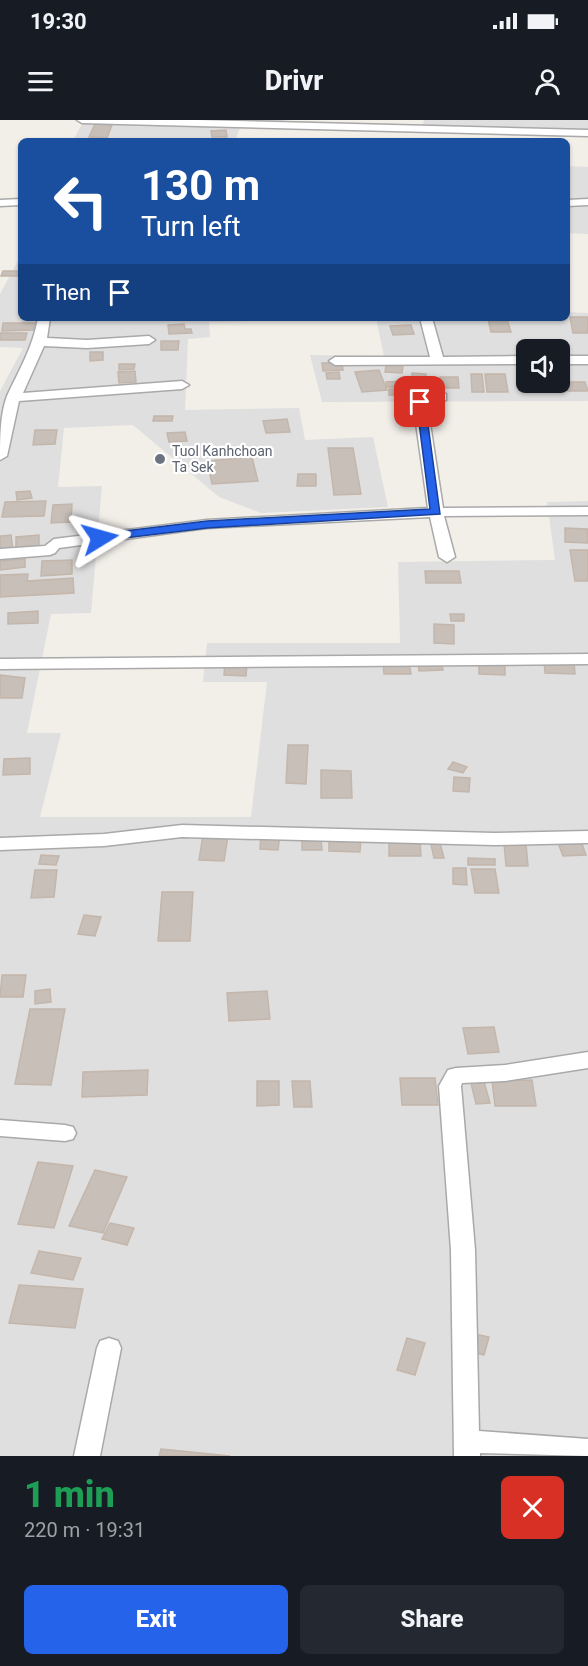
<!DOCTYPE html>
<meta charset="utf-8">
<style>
body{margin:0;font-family:Roboto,sans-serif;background:#242831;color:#f1f3f6;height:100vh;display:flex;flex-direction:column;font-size:22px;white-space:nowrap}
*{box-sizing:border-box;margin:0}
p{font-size:20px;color:#9ea1a6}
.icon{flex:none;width:33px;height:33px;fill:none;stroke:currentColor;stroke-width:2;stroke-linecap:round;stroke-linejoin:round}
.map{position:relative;height:1336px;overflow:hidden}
.drawer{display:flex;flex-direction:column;background:#171b24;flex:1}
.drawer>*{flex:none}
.top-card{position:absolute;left:18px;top:18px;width:552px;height:183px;border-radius:9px;box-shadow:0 2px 4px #0004;background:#1a4fa0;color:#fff;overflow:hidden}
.fabs{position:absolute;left:516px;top:219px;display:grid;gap:12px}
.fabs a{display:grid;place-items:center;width:54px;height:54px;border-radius:9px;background:#171b24;box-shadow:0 2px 4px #0004;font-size:30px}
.pin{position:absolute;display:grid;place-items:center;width:51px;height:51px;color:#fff;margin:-26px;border-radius:12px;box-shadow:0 3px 9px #0006}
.me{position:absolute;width:66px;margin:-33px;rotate:82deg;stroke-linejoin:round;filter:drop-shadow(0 0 4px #0008)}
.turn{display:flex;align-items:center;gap:21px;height:126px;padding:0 24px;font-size:27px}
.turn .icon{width:78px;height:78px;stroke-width:2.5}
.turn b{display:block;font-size:42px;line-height:51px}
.then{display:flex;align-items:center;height:57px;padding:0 24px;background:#0003;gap:12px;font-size:22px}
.round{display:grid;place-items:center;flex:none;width:63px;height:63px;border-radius:9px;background:#242831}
.headline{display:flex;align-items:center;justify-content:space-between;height:102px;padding:0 24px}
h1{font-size:36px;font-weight:800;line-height:45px;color:#1e9e55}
.primary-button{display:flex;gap:12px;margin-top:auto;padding:12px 24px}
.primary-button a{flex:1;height:69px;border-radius:9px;background:#2563eb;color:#fff;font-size:24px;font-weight:800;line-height:69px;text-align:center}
.primary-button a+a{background:#242831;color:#f1f3f6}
.status{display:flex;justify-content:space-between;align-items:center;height:42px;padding:0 30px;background:#171b24;direction:ltr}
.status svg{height:16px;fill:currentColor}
header{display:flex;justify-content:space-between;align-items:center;height:78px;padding:0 24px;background:#171b24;font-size:27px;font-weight:800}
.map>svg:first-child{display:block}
</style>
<div class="status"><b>19:30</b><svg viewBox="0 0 49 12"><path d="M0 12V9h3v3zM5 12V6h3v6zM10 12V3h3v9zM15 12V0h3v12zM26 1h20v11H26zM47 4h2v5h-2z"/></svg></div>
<header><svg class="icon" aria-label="menu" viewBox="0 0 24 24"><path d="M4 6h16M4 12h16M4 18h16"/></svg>Drivr<svg class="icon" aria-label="person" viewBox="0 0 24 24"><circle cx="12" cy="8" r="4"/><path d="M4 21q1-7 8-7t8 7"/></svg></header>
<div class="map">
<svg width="588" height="1336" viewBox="0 0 588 1336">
<rect width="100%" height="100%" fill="#f2efe9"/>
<path fill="#e0dfdf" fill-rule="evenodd" d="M84,0H285L282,7L241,5L235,21H73Z
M424,0H588V11L422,8Z
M567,46L588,47V114L567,113Z
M20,137L21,198H254V201L209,202L210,217L188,219L185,290L299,288L305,320L373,317L388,387L261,393L219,377L133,305L64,308L58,367L102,366L91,493L51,494L27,613H61L40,697H251L267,562H203L207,523H400L398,442L555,440L547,382L588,381V1336H0V271L23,228L0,227V174Z
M567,192L588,193V281L322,282L310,235L384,236L376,198H567ZM526,230H560V262H526Z"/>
<path fill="#c7bfb8" stroke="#c4b6ab" stroke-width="1.5" d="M95,4L112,5L107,18L89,17Z
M226,10L227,17H212L211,11Z
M3,151H20L18,156H1Z
M570,197H588V213H573Z
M488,199H507L511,212H491Z
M3,203H35L33,210L2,211Z
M184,204L185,209H191L192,213L169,214L168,205Z
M411,205L414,214L393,215L390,206Z
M0,213H27L25,220H0Z
M161,221H179L178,230H161Z
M90,232H103V240L90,241Z
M322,243H342L343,250L323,251Z
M119,244H135L134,249L119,250Z
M386,246H403L402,253L385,252Z
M379,250L387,270L362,272L355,252Z
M135,251L136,262L119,263L118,252Z
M339,252L340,259H327L326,253Z
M412,253L426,254V264H412Z
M471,254H482L484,272H472Z
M485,254H505L508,272H487Z
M440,257H458L459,268H441Z
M405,261L406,267H387L386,262Z
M566,262H585L588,271H568Z
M410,265H429V271L410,270Z
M389,269H405L406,275H389Z
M154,296H173L172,301H153Z
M287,299L290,312L266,313L263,301Z
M35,310H57L55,324L33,325Z
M185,312L187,321L169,322L167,313Z
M328,328H353L361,374L334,375Z
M252,337L258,361L212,364L207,341Z
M298,354H316V366H297Z
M30,371L32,378L17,380L16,372Z
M46,381L44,396L2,397L5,382Z
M72,384L71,402L51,403L53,385Z
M565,408L588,409V423L565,422Z
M11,415L13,430L0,431V416Z
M39,415V427L16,429V417Z
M570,430H588V461H575Z
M25,439V447L0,450V441Z
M72,440V454L41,456L42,441Z
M425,451H459L461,463H426Z
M28,454L27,461L73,458L74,473L0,477V455Z
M38,491V503L8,504V493Z
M450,494H464V501H451Z
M434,504L454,505V524L434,523Z
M544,540L574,541L575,554L545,553Z
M383,542H409L411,554H384Z
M442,542L443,550L419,551L418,543Z
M479,543L505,544V555L479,554Z
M225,544H247L246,556L224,555Z
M0,555L25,558L22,578H0Z
M288,625H308L306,664L286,663Z
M30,638V654L3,655L4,639Z
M453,642L467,647L463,653L448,649Z
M321,650L351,651L352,678H321Z
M454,657L470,658L469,672L453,671Z
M261,714L280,715L278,730L260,729Z
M203,715L228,716L224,741L199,740Z
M302,717H321L322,730H302Z
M329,717L361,718L360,732L329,731Z
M439,719L444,738H434L430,720Z
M389,720L420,721L421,736H389Z
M581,721L586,735L563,736L558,723Z
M504,723L526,724L528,746H506Z
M41,735L59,736L56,745L39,744Z
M468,738L495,739V745H468Z
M453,748H466L467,765L453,764Z
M471,749H495L499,773H475Z
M35,750H57L54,777L31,778Z
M162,772H193L190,821H158Z
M84,795L101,797L95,816L78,814Z
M2,855H26L23,877H0Z
M50,869L51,882L35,884V871Z
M267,871L270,899L229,901L227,873Z
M30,889H65L51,965L15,964Z
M494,907L499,932L468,934L463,908Z
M148,950L147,975L82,977L83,952Z
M400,958H435L438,985H402Z
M483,958L490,983L476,984L470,959Z
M532,960L536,986H495L492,961Z
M257,961H279V985L257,986Z
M292,961H310L312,987H294Z
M38,1042L73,1046L54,1108L18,1104Z
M95,1050L127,1057L103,1113L69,1106Z
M110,1103L134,1108L127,1125L102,1119Z
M39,1131L81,1138L73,1160L31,1153Z
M19,1165L83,1169L75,1208L9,1203Z
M475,1214L489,1217L484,1235L471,1232Z
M407,1218L425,1223L415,1255L397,1250Z
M161,1329L230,1336H159Z"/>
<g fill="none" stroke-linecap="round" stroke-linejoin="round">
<g stroke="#a9a9a9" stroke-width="3">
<path id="minor" d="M77,0H199L588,10V16L82,3Z
M21,79V85L0,86V80Z
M588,79V85L567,86V80Z
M38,198H50L47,218L87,220L149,216L155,220L149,224L87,228L44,226L23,273L182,261L189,265L182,269L19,281L7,336L0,340C0,319 0,294 7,276C19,250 33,227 38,198Z
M420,198H432L443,237L526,236V244L335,245L329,241L335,237H430Z
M560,236H588V244H560Z
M441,273L446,274V280L427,284L443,388L588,387V395L444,396L455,437L447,442L439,437L430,397L207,408L59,428L55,433L50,435L0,439V429L45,426L54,419L207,400L428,388L413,282Z
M588,534V544L0,549V539Z
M182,705L494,713L588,711V723L494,725L182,717L104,726L0,730V718L104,714Z
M588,932V948L505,961L462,963L461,966L475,1130L479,1311L588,1319V1336L480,1333V1336H454L451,1130L439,966L448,950L456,948L505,945Z
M0,1000L65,1005L73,1007L76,1013L73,1019L65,1021L0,1016Z
M109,1218L118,1221L121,1228L100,1336H74L97,1228L100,1221Z"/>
</g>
<use href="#minor" fill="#fff" fill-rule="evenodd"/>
</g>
<path fill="#2563eb" stroke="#184099" stroke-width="1.5" d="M416,279L425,282L440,394L207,408L100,421L95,418L100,414L207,401L430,389Z"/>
<circle fill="#6b7280" stroke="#fff" stroke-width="2" cx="160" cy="339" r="6"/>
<g text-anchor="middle" stroke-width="4.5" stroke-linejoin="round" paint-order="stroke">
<g font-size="14" fill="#5b616d" stroke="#fff" text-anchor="start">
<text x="172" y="336">Tuol Kanhchoan<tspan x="172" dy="16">Ta Sek</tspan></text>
</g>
</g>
</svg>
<div class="fabs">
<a><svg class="icon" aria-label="sound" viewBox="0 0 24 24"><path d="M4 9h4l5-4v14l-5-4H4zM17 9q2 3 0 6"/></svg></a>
</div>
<div class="pin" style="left:420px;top:282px;background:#d93025"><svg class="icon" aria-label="arrive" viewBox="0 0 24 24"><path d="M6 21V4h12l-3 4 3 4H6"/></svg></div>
<svg class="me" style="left:100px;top:418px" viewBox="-20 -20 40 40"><path d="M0-17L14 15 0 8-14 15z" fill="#2563eb" stroke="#fff" stroke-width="4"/></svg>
<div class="top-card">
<div class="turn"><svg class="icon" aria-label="left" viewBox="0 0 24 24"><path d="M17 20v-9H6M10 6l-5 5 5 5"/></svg><div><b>130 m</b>Turn left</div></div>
<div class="then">Then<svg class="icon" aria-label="arrive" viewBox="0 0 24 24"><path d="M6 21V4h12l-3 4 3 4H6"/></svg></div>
</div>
</div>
<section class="drawer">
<div class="headline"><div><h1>1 min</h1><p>220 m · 19:31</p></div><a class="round" style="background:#d93025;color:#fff"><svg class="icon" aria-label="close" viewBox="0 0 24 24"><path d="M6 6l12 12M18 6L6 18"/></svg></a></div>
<div class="primary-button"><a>Exit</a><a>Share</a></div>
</section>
